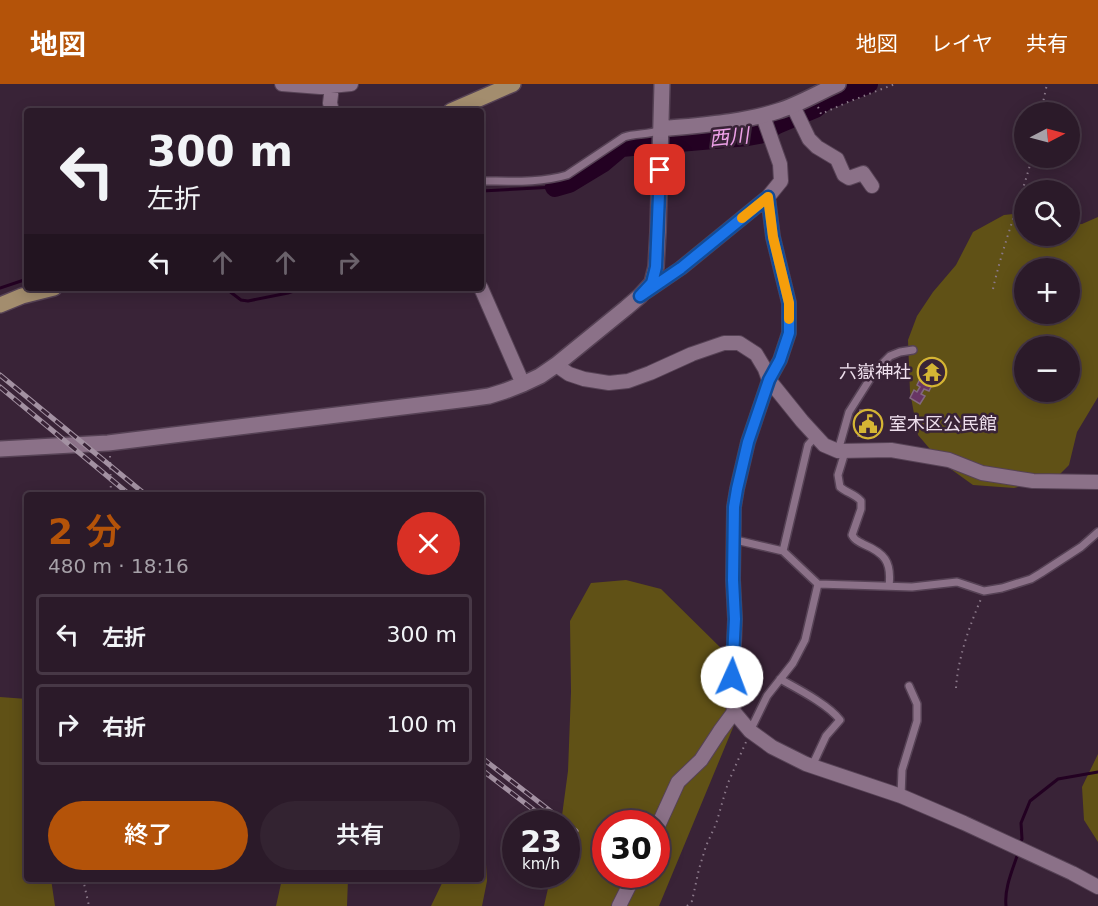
<!DOCTYPE html>
<html lang="ja">
<meta charset="utf-8">
<style>
body{margin:0;font-family:"DejaVu Sans","Noto Sans JP",sans-serif;background:#332331;color:#f1f3f6;height:100vh;display:flex;flex-direction:column;font-size:22px;white-space:nowrap}
*{box-sizing:border-box;margin:0}
p{font-size:20px;color:#a6a1a8}
.icon{flex:none;width:33px;height:33px;fill:none;stroke:currentColor;stroke-width:2;stroke-linecap:round;stroke-linejoin:round}
.map{position:relative;flex:1;overflow:hidden}
.details{position:absolute;left:24px;top:408px;width:460px;height:390px;display:flex;flex-direction:column;background:#2b1a29;border-radius:6px;box-shadow:0 3px 15px #0003,0 0 0 2px #473846}
.details>*{flex:none}
.top-card{position:absolute;left:24px;top:24px;width:460px;height:183px;border-radius:6px;box-shadow:0 3px 15px #0003,0 0 0 2px #473846;background:#2b1a29;color:#f1f3f6;overflow:hidden}
.needle{width:39px;rotate:84deg}
.buttons{position:absolute;left:1014px;top:18px;display:grid;gap:12px}
.buttons a{display:grid;place-items:center;width:66px;height:66px;border-radius:50%;background:#2b1a29;box-shadow:0 3px 15px #0003,0 0 0 2px #473846;font-size:30px}
.speed{position:absolute;left:502px;top:726px;display:flex;gap:12px;font-size:30px;font-weight:700;text-align:center}
.speed>*{display:grid;place-content:center;width:78px;height:78px;border-radius:50%;background:#2b1a29;box-shadow:0 3px 15px #0003,0 0 0 2px #473846;line-height:1}
.speed small{font-size:15px;font-weight:400}
.speed .limit{border:9px solid #d22;background:#fff;color:#111}
.pin{position:absolute;display:grid;place-items:center;width:51px;height:51px;color:#fff;margin:-26px;border-radius:12px;box-shadow:0 3px 9px #0006}
.me{position:absolute;width:66px;margin:-33px;rotate:2deg;stroke-linejoin:round;filter:drop-shadow(0 0 4px #0008)}
.turn{display:flex;align-items:center;gap:21px;height:126px;padding:0 24px;font-size:27px}
.turn .icon{width:78px;height:78px;stroke-width:2.5}
.turn b{display:block;font-size:42px;line-height:51px}
.lanes{display:flex;align-items:center;height:57px;padding:0 24px;background:#0003;justify-content:center;gap:30px;direction:ltr}
.lanes .off{opacity:.35}
.round{display:grid;place-items:center;flex:none;width:63px;height:63px;border-radius:32px;background:#332331}
.head{display:flex;align-items:center;justify-content:space-between;height:102px;padding:0 24px}
h1{font-size:36px;font-weight:600;line-height:45px;color:#b45309}
.cta{display:flex;gap:12px;margin-top:auto;padding:12px 24px}
.cta a{flex:1;height:69px;border-radius:36px;background:#b45309;color:#fff;font-size:24px;font-weight:600;line-height:69px;text-align:center}
.cta a+a{background:#332331;color:#f1f3f6}
ul{padding:0;list-style:none}
li{display:flex;align-items:center;gap:18px;height:81px;margin:0 12px 9px;padding:0 12px;border:3px solid #473846;border-radius:6px}
li div{flex:1}
li b{display:block;font-size:22px}
li em{font-style:normal}
header{display:flex;align-items:center;gap:36px;box-sizing:border-box;height:84px;padding:0 30px;background:#b45309;color:#fff}
header strong{font-size:28px}
nav{display:flex;gap:33px;margin-inline-start:auto;font-size:21px}
.map>svg:first-child{display:block}
</style>
<header>
<strong>地図</strong>
<nav><a>地図</a><a>レイヤ</a><a>共有</a></nav>
</header>
<div class="map">
<svg width="1098" height="822" viewBox="0 0 1098 822">
<rect width="100%" height="100%" fill="#392337"/>
<path fill="#605116" fill-rule="evenodd" d="M1024,129V152H1070V141L1082,140L1098,133V313L1077,348L1069,381L1057,393L1014,404L973,401L941,378L918,351L910,308L908,256L917,232L933,208L956,181L973,148L1004,131ZM1024,184H1070V230H1024ZM1024,262H1070V308H1024Z
M626,496L661,505L728,571L743,599L744,617L659,822H544L551,791L567,790V740L561,739L568,687L571,608L570,537L591,499ZM606,740H657V790H606Z
M0,613L27,615V795H51L55,822H0Z
M1098,670V758L1084,736L1082,703Z
M482,778L486,780L487,797L482,822H431L444,795H482Z
M282,795H348L347,822H276Z"/>
<g fill="none" stroke-linecap="round" stroke-linejoin="round">
<path stroke="#230122" stroke-width="3" d="M482,107L555,103
M0,204L27,195
M225,204L241,216L248,217L288,209L302,204
M1020,759L1022,755L1021,739L1030,717L1058,695L1098,688
M1006,822C1004,804 1013,785 1018,769"/>
<path stroke="#230122" stroke-width="20" d="M555,103L569,99L602,79L621,63L748,52L759,50L777,40L815,24L824,17L868,0"/>
</g>
<path fill="#683565" stroke="#82687f" stroke-width="1.5" d="M922,291L934,297L929,307L924,305L921,310L925,312L920,320L910,314L914,306L917,308L920,303L917,301Z
M860,326L875,327L874,353L858,352Z"/>
<g fill="none" stroke-linecap="round" stroke-linejoin="round">
<g stroke="#564255" stroke-width="10">
<path id="lane" d="M482,97C510,97 540,99 567,91L624,53C636,49 649,51 660,46
M838,367L849,328L875,287L890,272L900,268L913,266
M845,368L838,391L840,403C847,409 855,410 861,417V425L852,451C855,457 858,457 863,460C884,469 892,477 889,502
M734,458L740,457L783,467L818,500L912,503L957,498L984,507L1002,504L1031,495L1041,489L1081,463L1098,448
M783,467L808,361L816,352
M780,595C798,605 829,621 840,636L826,652L812,682
M750,647L767,612L793,579L805,556L818,500
M901,712L902,686L917,637V620L909,602"/>
</g>
<g stroke="#564255" stroke-width="16">
<path id="street" d="M282,0L320,3L351,0
M793,22L809,55L817,63L837,75L844,91L849,94L863,89L872,102
M332,27L330,19L332,3
M768,113L773,153L789,219V249L780,276L769,296L748,358L737,405L734,423L733,496L735,535L732,610L734,628L750,647L772,663L806,680L901,712L964,739L1072,789L1098,803
M481,204L523,300
M646,208L681,184L768,113L781,97L780,80L763,32
M556,281L569,290L584,295L609,299L628,297L650,289L692,270L724,259H739L756,270L765,285L769,296L802,337L824,361L838,367L891,366L949,376L982,389L1033,397L1098,398
M657,744L678,698L701,676L720,647L734,628
M619,822L635,790"/>
</g>
<g stroke="#564255" stroke-width="18">
<path id="secondary" d="M661,45C700,41 740,39 778,27C798,21 818,9 838,0
M0,365L108,359L468,315L489,312L505,307L523,300L540,292L556,281L626,224L640,212L652,199L656,183L658,148L662,0"/>
</g>
<g stroke="#564255" stroke-width="18">
<path id="primary" d="M451,27L513,0
M0,221L22,212L54,204"/>
</g>
<path stroke="#8b798a" stroke-width="2" stroke-dasharray="1.5 4.5" stroke-linecap="butt" d="M818,23L821,30L848,18L895,0
M1041,28L1047,0
M993,205C1003,160 1020,118 1032,74
M110,372L111,411
M956,604C958,574 969,543 981,515
M83,795L89,822
M687,822L692,817L699,785L706,762L716,740L728,699L746,658"/>
<use href="#lane" stroke="#8b7188" stroke-width="7"/>
<use href="#street" stroke="#8b7188" stroke-width="14"/>
<use href="#secondary" stroke="#8b7188" stroke-width="15"/>
<use href="#primary" stroke="#a38d6e" stroke-width="15"/>
<g stroke="#a391a2" stroke-width="5">
<path id="rail" d="M0,291L146,411
M0,303L130,411
M482,674L576,747
M482,686L552,740
M567,751L568,752"/>
</g>
<use href="#rail" stroke="#392337" stroke-width="3" stroke-dasharray="9" stroke-linecap="butt"/>
</g>
<g fill="none" stroke-linecap="round" stroke-linejoin="round">
<g stroke="#114b97" stroke-width="15">
<path id="route" d="M660,86L656,183L652,199L640,212L681,184L768,113L773,153L789,219V249L780,276L769,296L748,358L737,405L734,423L733,496L735,535L732,593"/>
</g>
<use href="#route" stroke="#1a73e8" stroke-width="10"/>
<path stroke="#f59e0b" stroke-width="10" d="M742,134L768,113L773,153L789,219V235"/>
</g>
<defs>
<g id="temple-ring" transform="scale(1.5)"><circle r="9.5" fill="#392337" stroke="#d5b534" stroke-width="1.5"/><path d="M0-6L5-2H3V0L6.5 2.5H4V6H1.5V3h-3V6H-4V2.5H-6.5L-3 0V-2H-5Z" fill="#d5b534"/></g>
<g id="civic-ring" transform="scale(1.5)"><circle r="9.5" fill="#392337" stroke="#d5b534" stroke-width="1.5"/><path d="M-.6-6.5H3V-4.5H.6V-3L4-1V1h2V6H-6V1h2V-1L-.6-3ZM-1.2 2.5V6h2.4V2.5Z" fill="#d5b534"/></g>
</defs>
<g fill-rule="evenodd">
<use href="#temple-ring" x="932" y="288"/>
<use href="#civic-ring" x="868" y="340"/>
</g>
<g text-anchor="middle" stroke-width="5" stroke-linejoin="round" paint-order="stroke">
<g font-size="18" fill="#eedfed" stroke="#392337" text-anchor="end">
<text x="911" y="294">六嶽神社</text>
<text x="889" y="346" text-anchor="start">室木区公民館</text>
</g>
<g font-size="20" font-style="italic" fill="#eda0e7" stroke="#392337">
<text transform="translate(729 53) rotate(-6)" y="7">西川</text>
</g>
</g>
</svg>
<div class="buttons">
<a><svg class="needle" viewBox="-14 -14 28 28"><path d="M0-13l5 13h-10z" fill="#e53935"/><path d="M0 13l5-13h-10z" fill="#a6a1a8"/></svg></a>
<a><svg class="icon" aria-label="search" viewBox="0 0 24 24"><circle cx="10" cy="10" r="6"/><path d="M15 15l6 6"/></svg></a>
<a>+</a>
<a>−</a>
</div>
<div class="speed"><div>23<small>km/h</small></div><div class="limit">30</div></div>
<div class="pin" style="left:660px;top:86px;background:#d93025"><svg class="icon" aria-label="arrive" viewBox="0 0 24 24"><path d="M6 21V4h12l-3 4 3 4H6"/></svg></div>
<svg class="me" style="left:732px;top:593px" viewBox="-20 -20 40 40"><circle r="19" fill="#fff"/><path d="M0-13L10 11 0 6-10 11z" fill="#1a73e8"/></svg>
<div class="top-card">
<div class="turn"><svg class="icon" aria-label="left" viewBox="0 0 24 24"><path d="M17 20v-9H6M10 6l-5 5 5 5"/></svg><div><b>300 m</b>左折</div></div>
<div class="lanes"><svg class="icon" aria-label="left" viewBox="0 0 24 24"><path d="M17 20v-9H6M10 6l-5 5 5 5"/></svg><svg class="icon off" aria-label="ahead" viewBox="0 0 24 24"><path d="M12 20V5M6 11l6-6 6 6"/></svg><svg class="icon off" aria-label="ahead" viewBox="0 0 24 24"><path d="M12 20V5M6 11l6-6 6 6"/></svg><svg class="icon off" aria-label="right" viewBox="0 0 24 24"><path d="M7 20v-9h11M14 6l5 5-5 5"/></svg></div>
</div>
<section class="details">
<div class="head"><div><h1>2 分</h1><p>480 m · 18:16</p></div><a class="round" style="background:#d93025;color:#fff"><svg class="icon" aria-label="close" viewBox="0 0 24 24"><path d="M6 6l12 12M18 6L6 18"/></svg></a></div>
<ul>
<li><svg class="icon" aria-label="left" viewBox="0 0 24 24"><path d="M17 20v-9H6M10 6l-5 5 5 5"/></svg><div><b>左折</b></div><em>300 m</em></li>
<li><svg class="icon" aria-label="right" viewBox="0 0 24 24"><path d="M7 20v-9h11M14 6l5 5-5 5"/></svg><div><b>右折</b></div><em>100 m</em></li>
</ul>
<div class="cta"><a>終了</a><a>共有</a></div>
</section>
</div>
